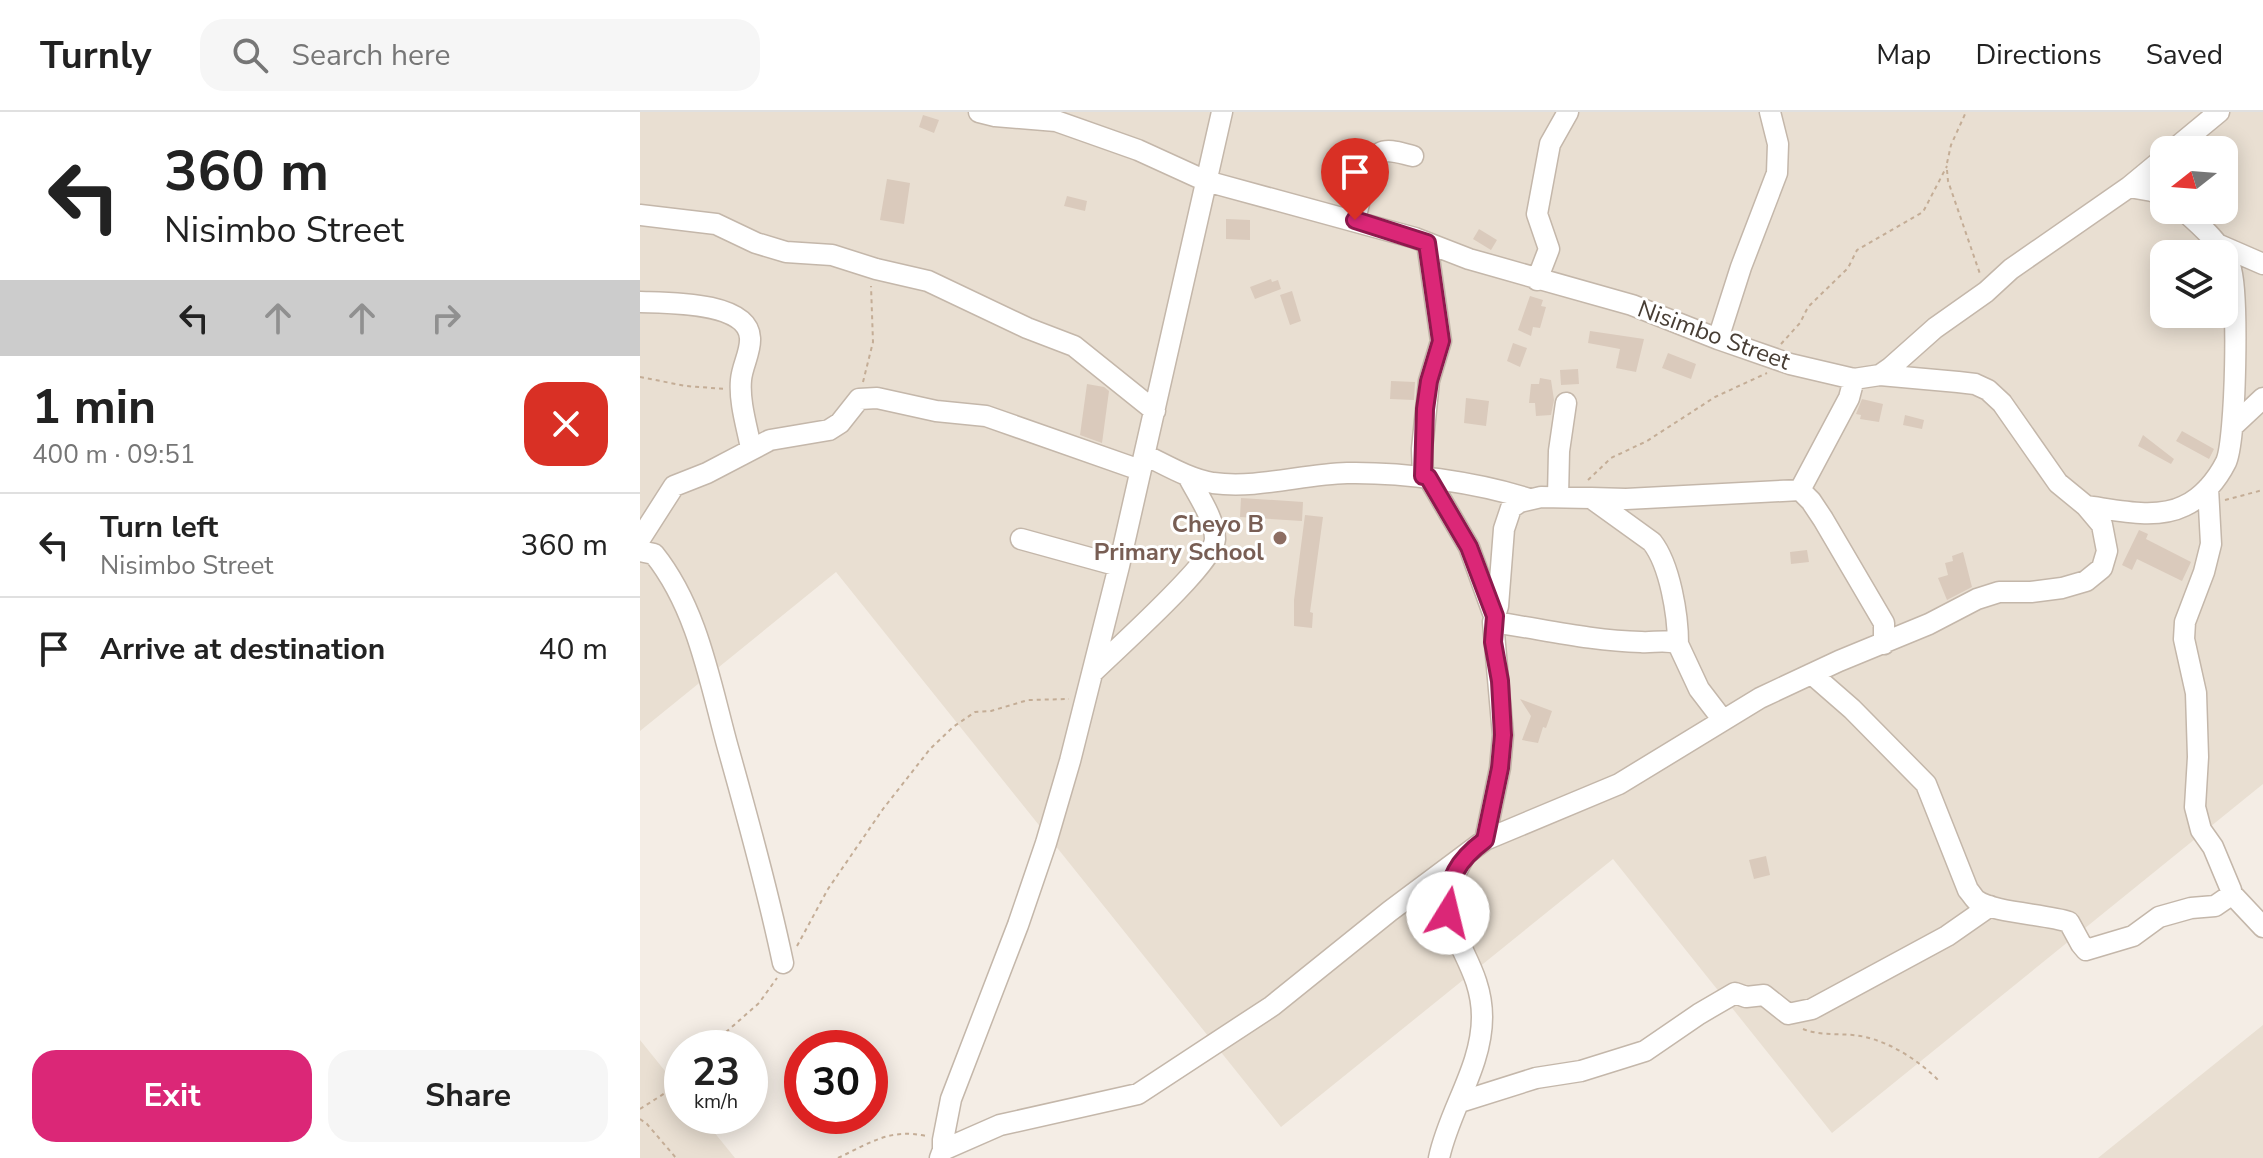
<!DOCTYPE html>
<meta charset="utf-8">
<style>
body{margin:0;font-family:"Nunito Sans",sans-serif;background:#f6f6f6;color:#222;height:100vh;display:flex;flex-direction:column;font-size:30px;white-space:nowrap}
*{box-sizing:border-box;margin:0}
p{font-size:26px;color:#767676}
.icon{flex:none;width:44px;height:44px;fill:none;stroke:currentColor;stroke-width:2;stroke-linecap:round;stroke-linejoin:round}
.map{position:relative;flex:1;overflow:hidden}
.details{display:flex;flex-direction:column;background:#fff;width:640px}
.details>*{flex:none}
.banner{background:#fff;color:#222;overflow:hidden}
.needle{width:52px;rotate:253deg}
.controls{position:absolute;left:1510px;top:24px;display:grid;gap:16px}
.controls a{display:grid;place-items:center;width:88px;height:88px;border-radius:16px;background:#fff;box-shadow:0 4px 20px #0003;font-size:40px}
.speed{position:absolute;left:24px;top:918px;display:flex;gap:16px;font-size:40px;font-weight:700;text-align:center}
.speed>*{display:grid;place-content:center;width:104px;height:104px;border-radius:50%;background:#fff;box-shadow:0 4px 20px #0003;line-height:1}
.speed small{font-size:20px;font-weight:400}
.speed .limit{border:12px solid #d22;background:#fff;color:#111}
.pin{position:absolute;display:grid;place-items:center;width:68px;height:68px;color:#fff;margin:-82px -34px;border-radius:50% 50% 50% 0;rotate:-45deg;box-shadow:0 0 8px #0007}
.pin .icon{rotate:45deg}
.me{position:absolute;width:88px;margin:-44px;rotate:9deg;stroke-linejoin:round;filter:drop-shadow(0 0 6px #0008)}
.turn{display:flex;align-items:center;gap:28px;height:168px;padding:0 32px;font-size:36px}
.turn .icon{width:104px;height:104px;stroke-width:2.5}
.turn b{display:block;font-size:56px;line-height:68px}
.lanes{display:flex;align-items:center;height:76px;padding:0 32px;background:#0003;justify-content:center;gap:40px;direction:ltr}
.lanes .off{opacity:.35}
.round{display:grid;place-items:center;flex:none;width:84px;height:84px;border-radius:24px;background:#f6f6f6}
.overview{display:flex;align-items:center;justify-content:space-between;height:136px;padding:0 32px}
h1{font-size:48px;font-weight:700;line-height:60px}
.primary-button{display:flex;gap:16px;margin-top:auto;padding:16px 32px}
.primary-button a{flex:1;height:92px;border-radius:24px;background:#db2777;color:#fff;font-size:32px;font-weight:700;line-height:92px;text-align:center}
.primary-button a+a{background:#f6f6f6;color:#222}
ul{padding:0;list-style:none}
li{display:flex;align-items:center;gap:24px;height:104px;padding:0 32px;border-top:2px solid #e0e0e0}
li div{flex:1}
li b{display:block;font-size:30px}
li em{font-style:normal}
header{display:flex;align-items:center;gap:48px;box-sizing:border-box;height:112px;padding:0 40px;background:#fff;border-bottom:2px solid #e0e0e0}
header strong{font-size:38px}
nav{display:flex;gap:44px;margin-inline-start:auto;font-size:28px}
.search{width:560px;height:72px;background:#f6f6f6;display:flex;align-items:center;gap:20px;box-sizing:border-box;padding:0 28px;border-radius:24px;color:#767676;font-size:30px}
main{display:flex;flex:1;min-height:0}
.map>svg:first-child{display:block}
</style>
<header>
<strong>Turnly</strong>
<div class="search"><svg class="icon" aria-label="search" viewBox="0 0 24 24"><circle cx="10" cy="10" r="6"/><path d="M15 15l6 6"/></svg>Search here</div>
<nav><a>Map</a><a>Directions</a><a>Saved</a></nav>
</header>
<main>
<section class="details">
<div class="banner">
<div class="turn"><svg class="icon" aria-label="left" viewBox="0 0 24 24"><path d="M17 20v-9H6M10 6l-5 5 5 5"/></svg><div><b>360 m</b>Nisimbo Street</div></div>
<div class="lanes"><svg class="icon" aria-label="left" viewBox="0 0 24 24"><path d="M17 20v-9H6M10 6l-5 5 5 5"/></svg><svg class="icon off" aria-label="ahead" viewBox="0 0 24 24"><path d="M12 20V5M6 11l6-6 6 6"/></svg><svg class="icon off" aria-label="ahead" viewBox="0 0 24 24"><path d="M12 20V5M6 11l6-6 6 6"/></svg><svg class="icon off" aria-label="right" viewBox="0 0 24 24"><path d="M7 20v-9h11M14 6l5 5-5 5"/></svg></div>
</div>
<div class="overview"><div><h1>1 min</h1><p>400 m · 09:51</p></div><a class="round" style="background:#d93025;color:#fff"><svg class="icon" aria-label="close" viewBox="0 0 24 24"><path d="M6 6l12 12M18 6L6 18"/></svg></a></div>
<ul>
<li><svg class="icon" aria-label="left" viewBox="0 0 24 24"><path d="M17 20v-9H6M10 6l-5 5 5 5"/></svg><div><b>Turn left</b><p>Nisimbo Street</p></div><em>360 m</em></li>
<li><svg class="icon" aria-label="arrive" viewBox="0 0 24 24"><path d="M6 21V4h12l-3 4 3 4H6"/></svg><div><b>Arrive at destination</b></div><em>40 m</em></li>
</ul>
<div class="primary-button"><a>Exit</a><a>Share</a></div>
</section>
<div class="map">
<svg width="1623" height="1046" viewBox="0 0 1623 1046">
<rect width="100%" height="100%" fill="#f4ede5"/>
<path fill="#e9dfd2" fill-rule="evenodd" d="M0,0H1623V672L1192,1021L973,747L641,1015L196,460L0,619ZM1524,38H1584V98H1524ZM1524,142H1584V202H1524Z
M1623,913V1046H1458Z
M0,928L42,980V1004H61L95,1046H0Z"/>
<path fill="#dacabc" d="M283,3L299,8L294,21L279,15Z
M247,67L270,71L264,112L240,108Z
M427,84L447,89L445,99L424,94Z
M586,107L610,108V128L586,127Z
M839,117L857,128L851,138L833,127Z
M631,167L632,170L638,168L641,177L615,187L610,175Z
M652,179L661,209L650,213L640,183Z
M890,184L903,188L901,194L906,195L900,216L893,215L891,224L878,218Z
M950,219L1004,227L996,260L976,256L980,237L948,231Z
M873,231L887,236L880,255L867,249Z
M1028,241L1056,252L1051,267L1022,256Z
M938,257L939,272L921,273L920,258Z
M900,266L911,268L914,288L911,303L896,304L895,291H889L891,272H899Z
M751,269L775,270L774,288L750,287Z
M447,272L464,275L469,279L462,331L440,323Z
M826,286L849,289L846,314L824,311Z
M1222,287L1243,292L1239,310L1220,307L1221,303L1216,302Z
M1265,303L1284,308L1282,317L1263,313Z
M1542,319L1574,337L1569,347L1536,329Z
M1503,323L1534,347L1531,352L1498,334Z
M601,386L663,390L662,409L600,405Z
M665,403L683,405L670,500L673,501L672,516L654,514V488Z
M1499,418L1508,422L1506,427L1551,450L1542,469L1497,447L1492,458L1482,453Z
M1167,438L1169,450L1151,452L1150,440Z
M1323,440L1332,475L1307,488L1298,466L1308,463L1305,451L1313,449L1312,444Z
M880,587L912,599L906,616L903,615L898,631L882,628L891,604Z
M1126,744L1130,763L1114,767L1109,748Z"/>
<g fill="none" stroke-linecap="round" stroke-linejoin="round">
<g stroke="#c4b7aa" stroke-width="23">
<path id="minor" d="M339,0L355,4L416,9L498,38L566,69L775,126L829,147L992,193L1078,227L1150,252L1214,267L1240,263L1250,256L1295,216L1346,180L1371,157L1489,75L1524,46
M1533,38L1579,0
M1489,75L1512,79L1524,84
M0,103L76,112L116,131L146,140L192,143L236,157L288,169L387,216L434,234L515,299
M715,108C719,93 727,49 740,41C749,36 763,42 773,44
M1577,132L1623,152
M897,168L909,137L897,102L910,32L928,0
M0,190C26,191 108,189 110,226C111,240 102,254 101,268C99,290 107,315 111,336
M1078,227L1101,155L1137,61L1138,32L1130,0
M1592,315L1623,286
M505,343C526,353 549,367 573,371C618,377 663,362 707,361C763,360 836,370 889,387
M783,364L782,337L789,269L801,229L787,131
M788,365L829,435L853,501
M1160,378L1209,286L1214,267
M918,385L919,339L926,291
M951,386L986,387L1160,378L1171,389L1183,407L1244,511V532
M1446,394C1476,398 1516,408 1544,394C1562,386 1577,368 1586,350C1596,328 1599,178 1590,154C1582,132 1560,113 1543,98
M0,427L34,374L67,361L130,328L189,318L200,311L219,287L237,286L296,299L346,304L500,358
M381,427L479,454
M0,439L14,442C58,497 70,571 88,636C108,707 128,779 143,851
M853,510C902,517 951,529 1001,530C1013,531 1027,527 1038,532L1059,577L1082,607
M453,560C474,539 574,451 575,427C575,407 557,382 548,364
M1173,563L1212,597L1286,672L1328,778C1331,781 1333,785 1336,788C1353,801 1406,802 1429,810L1441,832L1446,838L1493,824L1519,805L1551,796L1575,794L1591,783V778L1573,735L1561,718L1555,695L1558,645L1556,581L1544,527L1545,510L1564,460L1571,432L1568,376
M845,728L860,656L863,623L853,510L858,494L864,417L871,396L880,390L901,385L951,386L1012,430C1030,453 1038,503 1038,532
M1591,781L1623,815
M820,990L896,966L941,959L1005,939L1059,902L1095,881L1106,885L1124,883L1148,902L1172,897L1307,824L1350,794
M303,1038L360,1013L498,982L632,894L750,799L845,728L979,672L1120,586L1199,549L1289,512L1337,487L1359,480H1391L1422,476L1446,469L1462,456L1467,439L1462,413L1446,394L1418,371L1362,291L1348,278L1335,272L1318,270L1240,263
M300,1046L303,1038V1028L311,987L378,813L406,731L430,649L479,454L582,0
M799,1046C809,998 842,955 842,905C842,839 783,815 823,747"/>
</g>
<path stroke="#c4ad96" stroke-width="2" stroke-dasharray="4 4" stroke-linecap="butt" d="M1307,51L1311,33L1326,0
M1307,58L1308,69L1340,162
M1141,232L1160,211L1168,195L1208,156L1217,138L1283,100L1307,54
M0,265L46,274L85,277
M223,270L233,230L231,174
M948,368L971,346L1007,329L1075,285L1127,261
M1585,388L1623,378
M157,834L188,777L243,697L290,637L313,615L335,600L351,599L388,588L429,587
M1163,917C1183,925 1205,920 1225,925C1252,931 1281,950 1300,970
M68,936L119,891L137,866
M0,997L33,976L42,962
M0,1007L7,1012L36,1046
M198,1046C230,1031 250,1016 286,1024"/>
<use href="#minor" stroke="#fff" stroke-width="20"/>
</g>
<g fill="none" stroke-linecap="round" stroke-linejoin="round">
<g stroke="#8e194d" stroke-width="20">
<path id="route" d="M715,108L787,131L801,229L789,269L785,297L783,364L788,365L829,435L855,504L853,530L860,569L863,623L860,656L845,728C817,749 808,765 808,801"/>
</g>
<use href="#route" stroke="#db2777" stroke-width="14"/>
</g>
<circle fill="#8d6e63" stroke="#fff" stroke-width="3" cx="640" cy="426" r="8"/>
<g text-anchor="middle" stroke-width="6" stroke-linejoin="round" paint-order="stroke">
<g font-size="24" fill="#473d34" stroke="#fff">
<text transform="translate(1074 223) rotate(20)" y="8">Nisimbo Street</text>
</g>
<g font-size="24" font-weight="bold" fill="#785e54" stroke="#fff" text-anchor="end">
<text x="624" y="420">Cheyo B<tspan x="624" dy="28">Primary School</tspan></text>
</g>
</g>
</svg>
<div class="controls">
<a><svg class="needle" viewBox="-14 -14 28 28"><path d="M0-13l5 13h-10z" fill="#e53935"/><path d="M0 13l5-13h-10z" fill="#767676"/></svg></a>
<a><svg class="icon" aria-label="layers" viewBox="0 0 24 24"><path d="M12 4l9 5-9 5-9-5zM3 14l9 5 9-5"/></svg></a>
</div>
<div class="speed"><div>23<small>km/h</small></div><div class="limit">30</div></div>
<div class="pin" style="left:715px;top:108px;background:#d93025"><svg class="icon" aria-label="arrive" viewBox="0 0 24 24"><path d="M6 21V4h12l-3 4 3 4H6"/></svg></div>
<svg class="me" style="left:808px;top:801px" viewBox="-20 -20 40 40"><circle r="19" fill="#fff"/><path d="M0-13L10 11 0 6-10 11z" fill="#db2777"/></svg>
</div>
</main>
